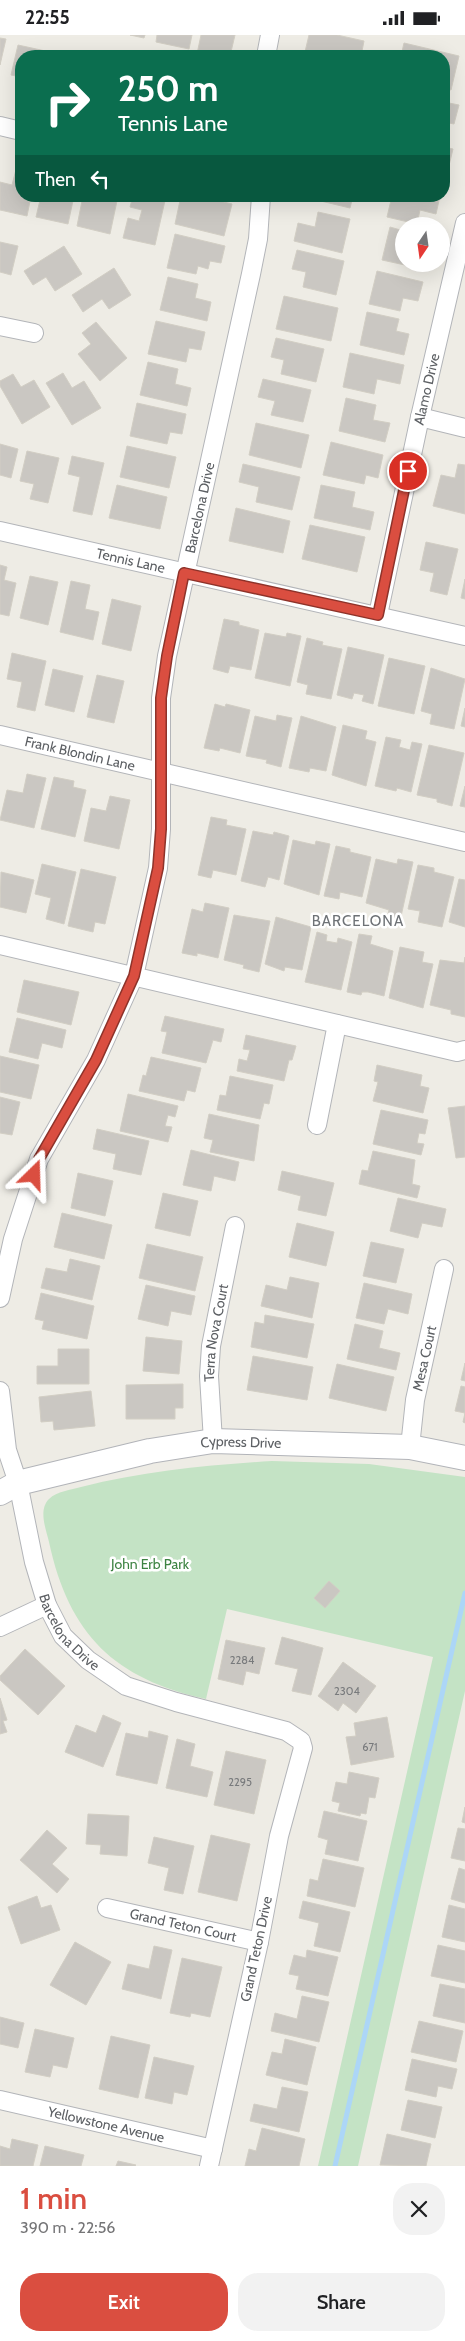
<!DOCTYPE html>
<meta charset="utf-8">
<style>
body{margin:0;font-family:Cabin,sans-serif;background:#f2f2f2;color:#202124;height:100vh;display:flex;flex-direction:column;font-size:19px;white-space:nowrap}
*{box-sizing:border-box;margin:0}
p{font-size:16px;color:#757577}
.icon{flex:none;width:28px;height:28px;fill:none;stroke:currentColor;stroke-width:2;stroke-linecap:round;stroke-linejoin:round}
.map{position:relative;height:2131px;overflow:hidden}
.sheet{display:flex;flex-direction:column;background:#fff;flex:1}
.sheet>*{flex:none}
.hud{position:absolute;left:15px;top:15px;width:435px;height:152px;border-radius:20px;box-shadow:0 5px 20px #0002;background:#0b6e4f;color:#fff;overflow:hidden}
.needle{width:32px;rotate:193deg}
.tools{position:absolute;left:395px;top:182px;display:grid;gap:10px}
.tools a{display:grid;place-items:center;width:55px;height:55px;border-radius:50%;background:#fff;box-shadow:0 5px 20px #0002;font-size:25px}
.pin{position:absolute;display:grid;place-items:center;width:42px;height:42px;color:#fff;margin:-21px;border:2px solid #fff;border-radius:50%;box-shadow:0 1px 5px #0007}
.me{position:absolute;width:55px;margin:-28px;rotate:22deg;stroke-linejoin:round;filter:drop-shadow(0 0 4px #0008)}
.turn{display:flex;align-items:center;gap:18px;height:105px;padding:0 20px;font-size:22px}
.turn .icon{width:65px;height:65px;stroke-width:2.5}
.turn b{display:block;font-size:35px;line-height:42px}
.then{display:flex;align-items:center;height:48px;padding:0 20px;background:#0003;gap:10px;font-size:19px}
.round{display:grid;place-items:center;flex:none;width:52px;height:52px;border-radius:20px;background:#f2f2f2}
.headline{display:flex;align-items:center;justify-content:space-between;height:85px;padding:0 20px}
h1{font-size:30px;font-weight:600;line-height:38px;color:#da4e40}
.button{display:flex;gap:10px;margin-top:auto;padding:10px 20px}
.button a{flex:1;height:58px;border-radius:20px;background:#da4e40;color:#fff;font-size:20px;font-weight:600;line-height:58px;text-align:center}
.button a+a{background:#f2f2f2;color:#202124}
.status{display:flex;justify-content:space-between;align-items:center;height:35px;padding:0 25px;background:#fff;direction:ltr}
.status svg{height:14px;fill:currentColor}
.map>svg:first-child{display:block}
</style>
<div class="status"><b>22:55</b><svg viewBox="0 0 49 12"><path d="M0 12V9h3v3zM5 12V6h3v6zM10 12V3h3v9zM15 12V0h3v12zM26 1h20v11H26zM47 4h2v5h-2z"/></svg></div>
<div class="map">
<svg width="465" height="2131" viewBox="0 0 465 2131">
<rect width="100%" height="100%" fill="#eeece5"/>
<path fill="#c4e3c5" d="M272,1426L369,1429L465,1442V1656L358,2131H318L433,1622L227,1574L206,1664C115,1644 69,1600 49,1507C46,1494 38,1475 49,1464C57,1456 71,1455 81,1452C144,1436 208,1430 272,1426Z"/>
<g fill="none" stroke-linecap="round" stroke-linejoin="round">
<path stroke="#acd6f7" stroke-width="5" d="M335,2131L465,1558"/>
</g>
<path fill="#cac7c2" stroke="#d2cec4" d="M130,0H145L144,3Z
M157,0H192L189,14L156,7Z
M201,0H235L230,21L197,19Z
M309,0H337L364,6L361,21H304Z
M0,3L6,4L0,30Z
M404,8L459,21L451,55L444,53V21H401Z
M18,10L50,17L49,21H21V42L11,40Z
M61,17L78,21H60Z
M444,67L459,70L454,89L444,87Z
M444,112L453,114L445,147L444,146Z
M18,127H21V161H31L27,181L0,175V147L12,150Z
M41,161H74L68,189L36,182Z
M83,161H118L110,199L77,191Z
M133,161H166L155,210L123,203L128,183L139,186L142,175L130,172Z
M181,161H199L232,169L224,201L175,189Z
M300,161H353L350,173Z
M392,161H440L436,179L420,175L417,189L387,182Z
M318,177L350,184L342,218L294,206L298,188L315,192Z
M390,192L404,196V229H430L428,235L382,225Z
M175,199L225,211L221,228L210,226L208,234L198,231L196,239L167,233Z
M0,207L18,211L11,240L0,237Z
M64,211L82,239L55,256L46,242L33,250L24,236Z
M297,215L344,226L336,260L303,252L306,237L292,234Z
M114,233L131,260L109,274L102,264L83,277L72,260Z
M377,236L423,247L418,266L403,263L400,276L369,269Z
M168,242L198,249L195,263L211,267L207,286L160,275Z
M284,261L338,273L331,306L276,294Z
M367,277L399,284L396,296L409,299L404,320L360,310Z
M156,286L205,297L201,315L189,313L186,327L148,319Z
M96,287L127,323L100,346L78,319L91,309L82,298Z
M276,303L324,314L316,347L281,339L284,325L271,322Z
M350,318L404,330L400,349L377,344L374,359L343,352Z
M148,327L178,334L175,349L191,353L187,371L140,360Z
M63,338L72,353L84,346L101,373L72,390L46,348Z
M13,339L21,352L34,345L50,372L22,389L0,351V346Z
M263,344L311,355L303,387L271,380L275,366L258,362Z
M346,363L376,370L373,385L390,388L385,407L339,396Z
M137,368L186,379L182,399L170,397L167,409L130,401Z
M256,388L309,400L301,433L249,420Z
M331,407L383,420L378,443L366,440L364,449L323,440Z
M0,409L18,414L11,443L0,440Z
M127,411L176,422L169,453L120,442Z
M27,416L59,423L48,468L30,464L34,449L20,446Z
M72,421L104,428L92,480L73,476L80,442L68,439Z
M243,429L300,442L292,475L256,467L259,452L239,447Z
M458,429L465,430V479L433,471L441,440L455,443Z
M117,450L167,462L160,494L109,483Z
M321,450L355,457L352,472L374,477L370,495L314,483Z
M236,473L290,486L283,518L229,506Z
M310,490L365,502L357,537L302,524Z
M426,507L458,514L447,560L430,556L434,538L420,535Z
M0,530L7,532L4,545L16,548L9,581L0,579Z
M30,541L58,547L48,590L20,583Z
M465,544V564L461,563Z
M71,546L90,550L85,574L99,577L93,605L60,597Z
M112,564L141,571L131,616L102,609Z
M224,584L239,587V590L259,595L251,635L230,631L228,638L213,634Z
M265,598L286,602L287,598L301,601L290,651L255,643Z
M307,603L323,607L322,610L342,614L331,664L306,659L308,650L297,647Z
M348,612L384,620L373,669L362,666L364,660L354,658L352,664L337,660Z
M12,618L46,626L35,676L17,672L22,647L7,644Z
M389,623L425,631L414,679L378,671Z
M431,633L465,644L454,694L430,689L432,679L421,676Z
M53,634L83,641L74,677L45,670Z
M97,640L124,646L114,688L87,682Z
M215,669L225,672L226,669L250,675L240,718L220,713L219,716L204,713Z
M465,673V692L461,691Z
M277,680L292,683L281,732L266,728L267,725L246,721L255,681L276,686Z
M301,681L336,692L326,736L310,733L309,737L289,733Z
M343,690L367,696L365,704L376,707L366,751L332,740Z
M386,702L401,705L399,712L410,715L412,707L422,709L411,757L397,753L396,756L375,751Z
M429,710L464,718L452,771L437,767V764L417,760Z
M27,739L46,743L34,793L0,785L7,755L23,758Z
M54,742L74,746L73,752L86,755L75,802L41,794Z
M465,751V772L460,771Z
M110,761L130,765L119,814L84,806L91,773L106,776Z
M211,782L227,785L226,790L246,794L236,840L213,835L211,843L198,840Z
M253,796L273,800L274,797L289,801L279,845L268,842L265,852L241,846Z
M293,805L315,810L316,806L330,809L319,860L284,849Z
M336,811L350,814V817L371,822L362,862L340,857L339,864L324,861Z
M376,824L397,829L398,824L413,827L400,886L387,883L389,875L366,868Z
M42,829L76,837L64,889L46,884L51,863L35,859Z
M418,830L434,833V837L454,842L442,892L418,887L420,876L408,874Z
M81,834L116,842L105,889L95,887L93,897L68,891Z
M1,837L34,845L26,878L0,872Z
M459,844L465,845V892L449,887Z
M205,868L229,873L218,923L197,918V921L182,918L192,874L203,877Z
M234,880L270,886L259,937L243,933L244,930L224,925Z
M276,882L311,892L302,935L285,932L284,936L265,929Z
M317,897L327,900L326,906L337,908L338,903L352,907L341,955L305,947Z
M359,899L372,901L370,909L393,916L384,961L368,957H362L361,960L347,957Z
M400,912L424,917L422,927L433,929L423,973L389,963Z
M465,922V982L451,979V975L430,970L440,925L464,928Z
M24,945L79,957L71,990L17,977Z
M165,981L224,994L221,1007L213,1005L206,1028L162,1018L167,997L161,996Z
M17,983L66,995L62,1013L42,1008L38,1024L9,1017Z
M246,1000L296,1011L292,1025H289L284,1046L237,1036L239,1024L247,1026L250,1015L243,1014Z
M0,1021L39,1030L31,1064L0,1057Z
M151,1022L201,1033L195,1057L187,1055L184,1066L139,1056L143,1040L146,1041Z
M377,1030L422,1040L420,1051L429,1053L423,1078L373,1066L378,1047L374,1046Z
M230,1041L273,1050L269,1069L264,1068L260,1084L217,1075L220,1060L226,1061Z
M128,1059L178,1071L175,1082L168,1080L165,1091L172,1092L168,1107L120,1096Z
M0,1062L20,1067L12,1100L0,1098Z
M465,1071V1122L456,1123L448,1073Z
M381,1075L428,1085L425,1099L419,1098L417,1108L424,1109L421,1120L373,1109Z
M209,1079L259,1090L254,1126L210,1117L213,1105L204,1103Z
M97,1094L149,1106L141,1140L113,1134L116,1119L93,1114Z
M191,1115L239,1127L235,1146L214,1141L211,1156L183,1150Z
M373,1116L415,1125L412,1149L420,1151L417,1163L359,1149L362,1135L368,1136Z
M282,1136L334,1148L326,1181L298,1175L301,1161L278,1155Z
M78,1138L113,1146L105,1181L71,1173Z
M163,1158L198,1166L190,1201L155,1193Z
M398,1163L446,1174L442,1192L422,1188L418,1203L390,1196Z
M62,1178L112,1190L104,1224L54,1212Z
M297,1188L334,1197L326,1231L289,1222Z
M371,1207L404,1214L396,1248L363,1241Z
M147,1209L203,1222L195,1256L139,1243Z
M70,1224L100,1231L92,1265L41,1253L46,1233L67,1237Z
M290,1242L319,1248L312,1283L261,1271L266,1250L287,1255Z
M364,1248L412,1259L408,1279L388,1274L384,1289L356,1283Z
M146,1250L195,1261L191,1280L171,1276L168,1291L138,1284Z
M41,1258L94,1271L87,1304L42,1294L44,1286L35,1284Z
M265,1280L314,1289L307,1323L251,1312L255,1287L264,1289Z
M355,1289L383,1296L379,1313L400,1318L396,1335L347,1324Z
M146,1302L182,1306L179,1339L143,1336Z
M58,1314H89V1349H37V1331H58Z
M253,1321L313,1332L307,1365L247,1355Z
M465,1328V1346L461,1345Z
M337,1329L394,1342L386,1376L329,1363Z
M183,1349V1373H175V1384H126V1350Z
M461,1351L465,1352V1388L463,1387L465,1378L455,1376Z
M91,1356L95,1391L54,1395L53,1386L41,1387L39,1362Z
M329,1546L340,1556L325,1573L314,1563Z
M282,1602L323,1613L311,1660L292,1656L298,1634L275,1629Z
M226,1605L265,1613L259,1639L246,1636L243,1650L218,1644Z
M25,1614L65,1651L38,1680L0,1645V1641Z
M343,1627L376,1651L356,1678L343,1668L338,1676L318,1661Z
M0,1663L7,1685L3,1686L7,1697L0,1699Z
M103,1680L121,1688L103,1732L65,1717L76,1690L96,1698Z
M387,1682L394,1722L351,1730L346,1702L356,1701L354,1688Z
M149,1696L168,1701L157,1749L116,1740L126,1698L148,1703Z
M177,1704L195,1709L190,1731L213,1737L207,1762L166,1753Z
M226,1716L266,1725L254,1779L214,1770Z
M349,1737L379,1743L375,1763L369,1762L366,1779L361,1778L360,1781L338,1776L340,1768L332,1766L336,1747L347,1749Z
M465,1772V1788L462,1787Z
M324,1776L367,1786L358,1826L325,1819L328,1805L318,1802Z
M88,1779L129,1781L127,1821L100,1819L101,1810L86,1809Z
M458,1793L465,1794V1826L451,1823Z
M47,1795L67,1813L52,1829L69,1844L57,1858L20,1825Z
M211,1800L250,1809L237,1866L198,1857Z
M154,1802L194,1811L183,1859L164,1855L169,1833L148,1828Z
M323,1824L364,1833L355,1872L307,1861L310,1844L318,1846Z
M459,1833L465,1835V1868L451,1864Z
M37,1861L41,1873L51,1870L60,1895L21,1909L8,1872Z
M303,1866L350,1877L340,1917L314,1911L319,1888L299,1883Z
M449,1870L465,1874V1907L442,1902Z
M75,1907L111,1927L86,1970L50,1950Z
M438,1910L465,1916V1948L431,1941Z
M154,1911L172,1915L161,1964L122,1954L128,1929L149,1934Z
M307,1915L338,1922L328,1961L296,1954L299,1941L289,1939L294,1920L306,1923Z
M182,1923L222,1932L210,1982L191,1978L190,1982L170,1978Z
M440,1949L465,1954V1988L433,1981Z
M302,1961L329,1967L319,2007L271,1996L275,1978L297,1984Z
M0,1982L24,1988L18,2013L0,2009Z
M419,1986L463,1996L456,2027L411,2017Z
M35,1994L74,2003L67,2033L53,2030L50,2042L25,2037Z
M111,2001L150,2010L138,2063L99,2054Z
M285,2004L316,2012L307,2050L266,2040L272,2017L282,2019Z
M154,2022L194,2031L187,2060L174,2057L172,2069L145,2063Z
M412,2024L457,2034L452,2054L438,2051L436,2062L405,2055Z
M282,2052L308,2057L299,2097L250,2086L254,2069L277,2074Z
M408,2065L442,2072L435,2103L401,2095Z
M262,2093L305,2104L299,2131H245L249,2114L256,2116Z
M387,2099L431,2109L426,2131L380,2130Z
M12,2104L38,2110L33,2131H0V2111L10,2114Z
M45,2111L84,2120L81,2131H40Z
M118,2126L136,2130L135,2131H116Z"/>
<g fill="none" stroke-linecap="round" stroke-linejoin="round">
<g stroke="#b3b5b9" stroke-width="20">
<g id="street">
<path d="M266,21L270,0"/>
<path d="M0,91L21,96"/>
<path d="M0,291L34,298"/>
<path d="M420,382L465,393"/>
<path id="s1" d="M0,496L465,601"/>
<path id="s2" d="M378,580L420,382L465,188"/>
<path id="s3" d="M0,700L465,807"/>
<path d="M0,910L457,1017L465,1015"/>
<path d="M317,1090L337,989"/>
<path id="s4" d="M0,1263L13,1204L39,1124L96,1025L134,941L158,833L161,794V663L167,621L251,239L258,204L261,161"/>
<path id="s5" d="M0,1356L7,1415L18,1448L34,1527L47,1570L63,1601L88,1625L126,1651L176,1667L286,1696L301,1706L303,1713L279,1801L259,1907L209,2131"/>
<path id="s6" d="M213,1406L209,1341L211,1311L235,1191"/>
<path id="s7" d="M410,1412L415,1365L444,1234"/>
<path d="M0,1592L47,1570"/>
<path id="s8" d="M107,1873L259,1907"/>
<path id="s9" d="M0,2065L213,2114"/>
</g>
</g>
<g stroke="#b2b4b9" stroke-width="26">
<g id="secondary">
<path id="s10" d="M0,1458L18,1448L150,1416L213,1406L410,1412L465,1423"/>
</g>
</g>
<use href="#street" stroke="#fff" stroke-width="18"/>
<use href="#secondary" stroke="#fff" stroke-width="24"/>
</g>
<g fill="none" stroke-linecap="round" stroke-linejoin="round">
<g stroke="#8e332a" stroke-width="12">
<path id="route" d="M34,1140L39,1124L96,1025L134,941L158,833L161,794V663L167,621L184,538L378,580L408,436"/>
</g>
<use href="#route" stroke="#da4e40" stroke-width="9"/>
</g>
<g text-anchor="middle" stroke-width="5" stroke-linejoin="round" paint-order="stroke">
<g font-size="11" fill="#787a7c">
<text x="242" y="1629">2284</text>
<text x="347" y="1660">2304</text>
<text x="370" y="1716">671</text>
<text x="240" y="1751">2295</text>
</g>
<g font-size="14" fill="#5d6064" stroke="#fff">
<text dy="5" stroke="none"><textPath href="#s2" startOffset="231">Alamo Drive</textPath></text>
<text dy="5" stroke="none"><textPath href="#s4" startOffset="826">Barcelona Drive</textPath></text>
<text dy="5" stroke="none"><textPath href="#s1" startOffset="134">Tennis Lane</textPath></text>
<text dy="5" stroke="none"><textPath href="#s3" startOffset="82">Frank Blondin Lane</textPath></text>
<text dy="5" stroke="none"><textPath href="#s6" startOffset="109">Terra Nova Court</textPath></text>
<text dy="5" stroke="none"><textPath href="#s7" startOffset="90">Mesa Court</textPath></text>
<text dy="5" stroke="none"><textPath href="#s10" startOffset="248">Cypress Drive</textPath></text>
<text dy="5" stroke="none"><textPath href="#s5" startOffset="255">Barcelona Drive</textPath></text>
<text dy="5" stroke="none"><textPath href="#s8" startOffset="78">Grand Teton Court</textPath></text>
<text transform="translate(256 1914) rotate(-78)" y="5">Grand Teton Drive</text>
<text dy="5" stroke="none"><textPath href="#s9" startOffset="109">Yellowstone Avenue</textPath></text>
</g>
<g font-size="14" fill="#3d8342" stroke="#fff">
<text x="150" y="1534">John Erb Park</text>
</g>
<g font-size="15" letter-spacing="1" fill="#6e7276" stroke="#fff">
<text x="358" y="891">BARCELONA</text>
</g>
</g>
</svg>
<div class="tools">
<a><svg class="needle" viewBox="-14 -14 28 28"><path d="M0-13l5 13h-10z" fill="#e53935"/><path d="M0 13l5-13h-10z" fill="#757577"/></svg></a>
</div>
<div class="pin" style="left:408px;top:436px;background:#d93025"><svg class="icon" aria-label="arrive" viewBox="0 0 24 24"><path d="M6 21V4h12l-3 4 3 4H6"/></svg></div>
<svg class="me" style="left:34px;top:1140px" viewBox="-20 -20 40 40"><path d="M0-17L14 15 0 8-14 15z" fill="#da4e40" stroke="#fff" stroke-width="4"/></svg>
<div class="hud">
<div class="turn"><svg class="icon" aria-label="right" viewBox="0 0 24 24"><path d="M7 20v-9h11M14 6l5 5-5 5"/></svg><div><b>250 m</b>Tennis Lane</div></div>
<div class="then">Then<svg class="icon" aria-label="left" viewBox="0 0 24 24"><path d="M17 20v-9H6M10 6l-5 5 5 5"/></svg></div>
</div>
</div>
<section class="sheet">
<div class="headline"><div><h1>1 min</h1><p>390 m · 22:56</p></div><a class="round"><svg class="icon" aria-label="close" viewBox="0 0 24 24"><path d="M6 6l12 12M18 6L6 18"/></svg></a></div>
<div class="button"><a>Exit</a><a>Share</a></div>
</section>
